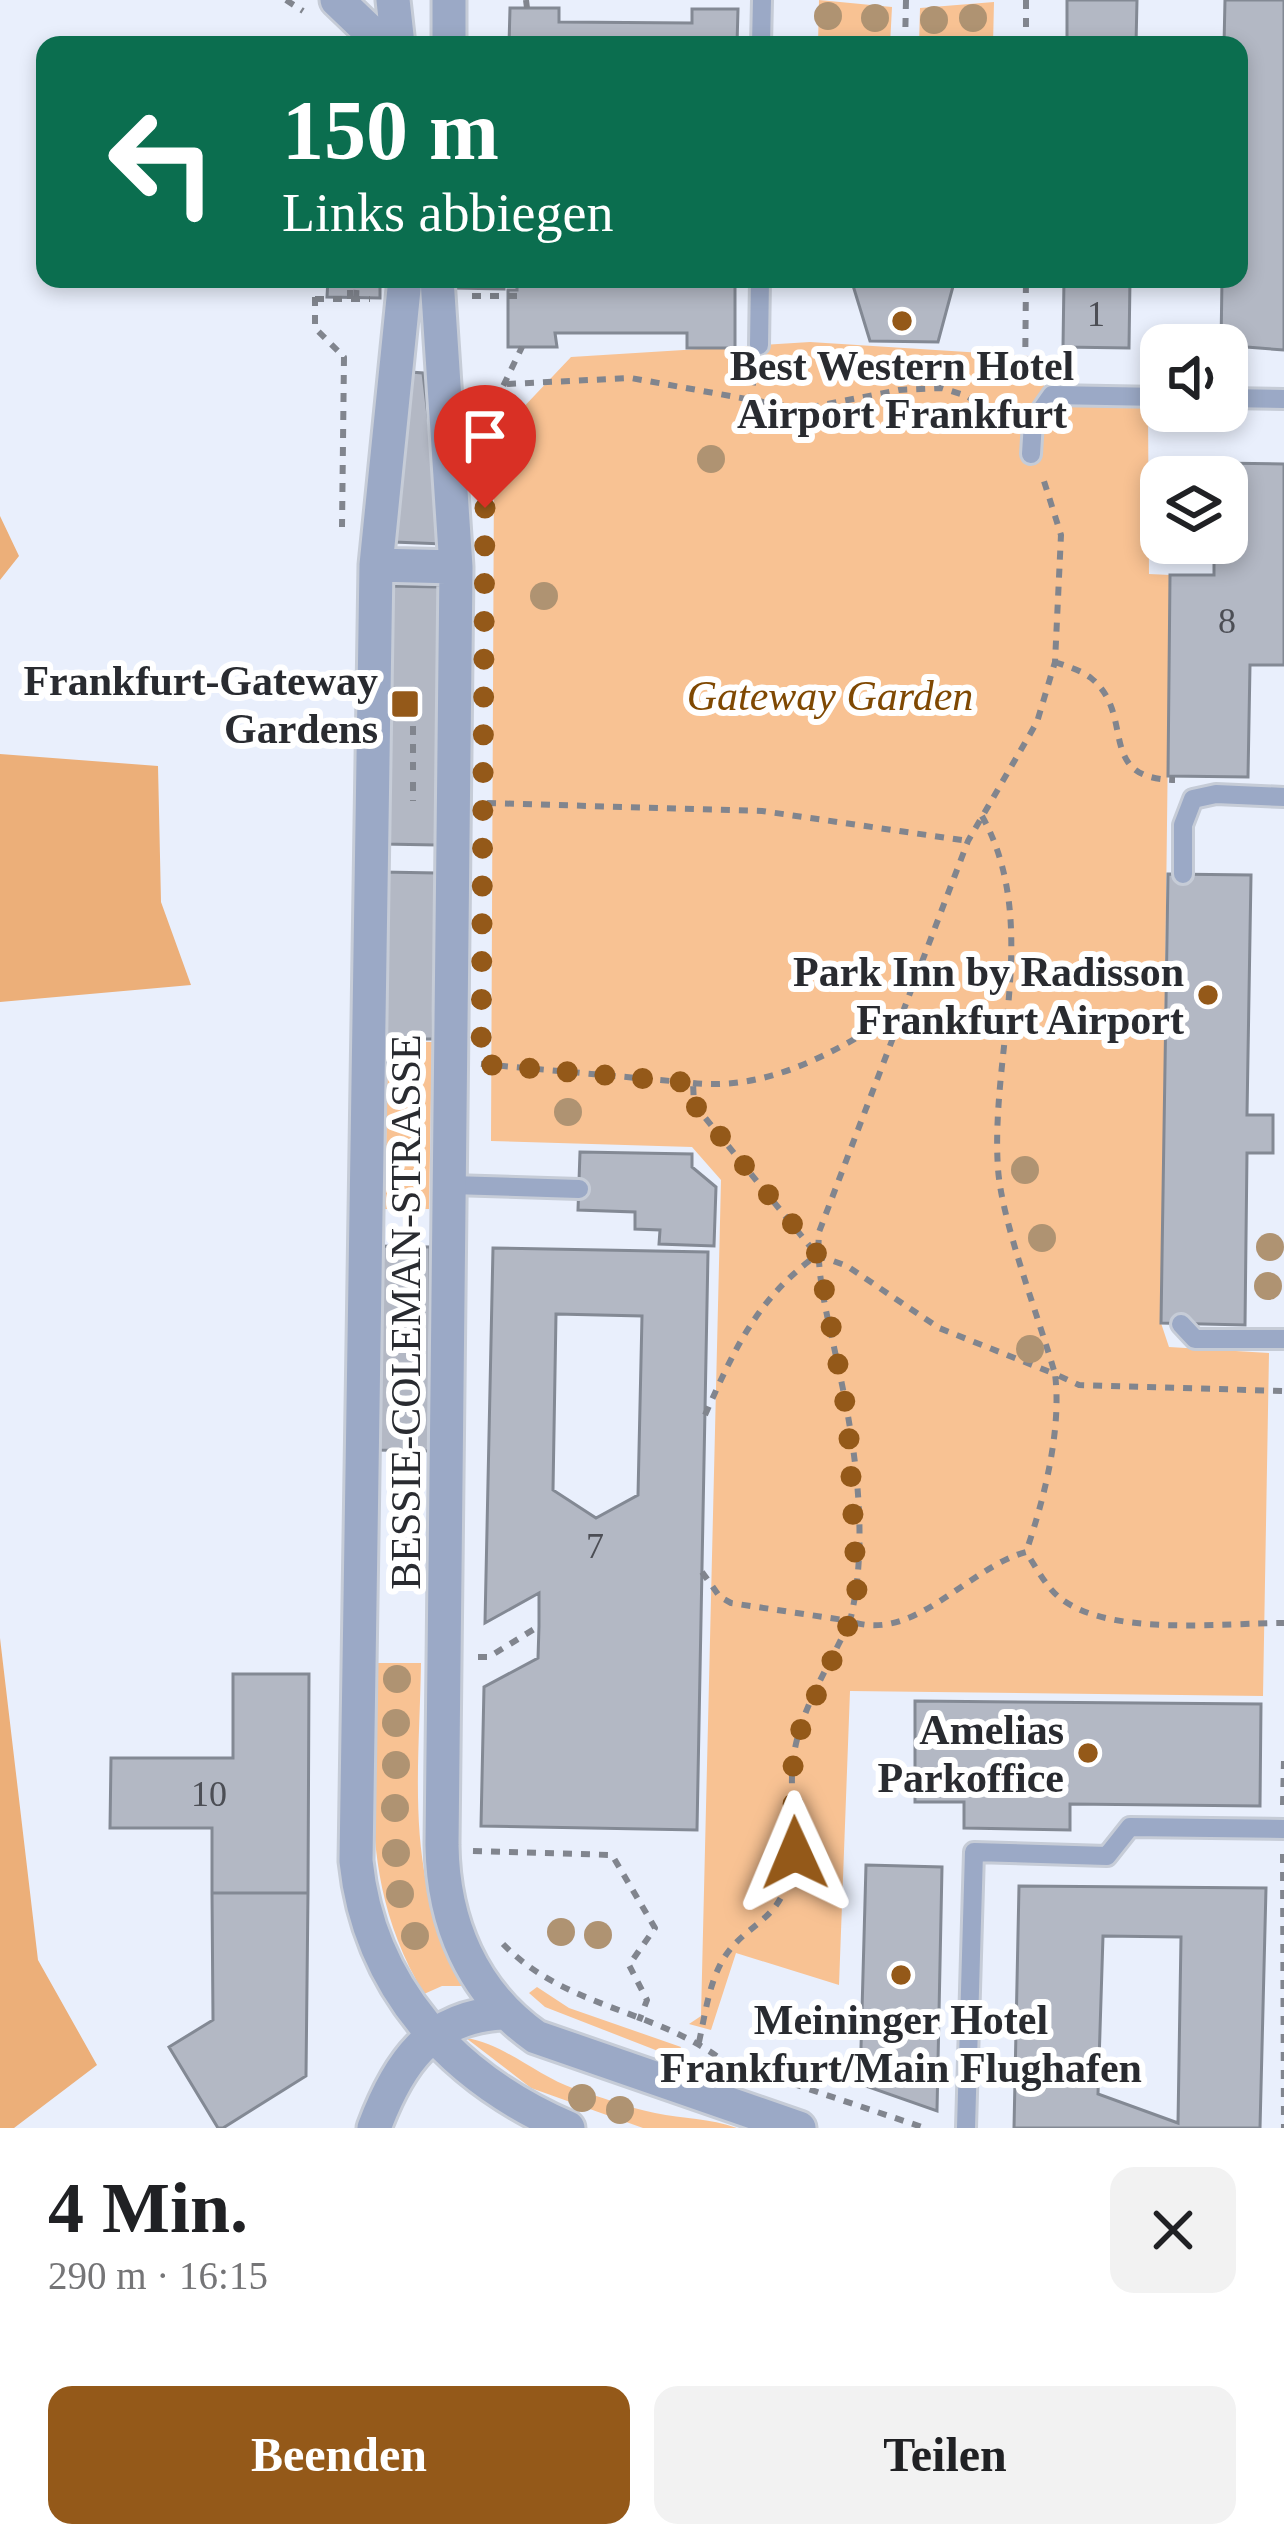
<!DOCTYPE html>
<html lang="de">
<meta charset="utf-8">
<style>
body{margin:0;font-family:"Times New Roman",serif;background:#f2f2f2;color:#202124;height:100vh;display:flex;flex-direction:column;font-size:45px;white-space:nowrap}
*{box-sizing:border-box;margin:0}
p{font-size:39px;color:#757577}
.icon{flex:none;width:66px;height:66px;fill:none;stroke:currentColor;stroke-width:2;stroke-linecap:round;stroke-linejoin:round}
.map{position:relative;height:2128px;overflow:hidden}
.drawer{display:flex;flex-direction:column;background:#fff;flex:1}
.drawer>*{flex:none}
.hud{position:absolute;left:36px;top:36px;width:1212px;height:252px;border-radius:24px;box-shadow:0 6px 18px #0003;background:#0b6e4f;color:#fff;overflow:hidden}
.fabs{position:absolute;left:1140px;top:324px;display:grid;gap:24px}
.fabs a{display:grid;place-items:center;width:108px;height:108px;border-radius:24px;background:#fff;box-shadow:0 6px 18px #0003;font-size:60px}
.pin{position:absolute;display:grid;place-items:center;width:102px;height:102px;color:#fff;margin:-123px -51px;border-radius:50% 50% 50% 0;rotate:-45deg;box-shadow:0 0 12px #0007}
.pin .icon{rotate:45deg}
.me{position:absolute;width:132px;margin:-66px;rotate:359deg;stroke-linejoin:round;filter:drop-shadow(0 0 9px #0008)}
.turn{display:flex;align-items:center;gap:42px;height:252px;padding:0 48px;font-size:54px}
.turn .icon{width:156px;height:156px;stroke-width:2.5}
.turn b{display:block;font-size:84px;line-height:102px}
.round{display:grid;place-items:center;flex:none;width:126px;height:126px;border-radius:24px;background:#f2f2f2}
.head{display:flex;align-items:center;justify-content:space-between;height:204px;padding:0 48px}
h1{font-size:72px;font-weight:800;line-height:90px}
.button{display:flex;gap:24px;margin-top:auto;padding:24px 48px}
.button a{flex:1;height:138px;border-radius:24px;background:#945919;color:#fff;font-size:48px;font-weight:800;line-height:138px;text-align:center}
.button a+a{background:#f2f2f2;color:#202124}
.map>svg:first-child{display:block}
</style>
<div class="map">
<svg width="1284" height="2128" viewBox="0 0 1284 2128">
<rect width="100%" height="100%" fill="#e9effc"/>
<path fill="#f8c293" d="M819,0L892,7L890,45H818Z
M994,2L993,45H919L920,8Z
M810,342L1045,357L1044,399L1148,408L1149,574L1170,575L1161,1323L1169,1347L1269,1353L1263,1696L850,1691L839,1985L736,1953L711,2030L689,2024L701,2016L721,1180L692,1147L491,1141L494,468L517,414L571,357Z
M388,1041L432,1042L429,1209H385Z
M376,1663H421C419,1783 404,1876 464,1986H442L424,1994C358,1882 374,1787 376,1663Z
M537,1987L569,2008L681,2047L676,2058L545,2007L529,1993Z
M466,2038C505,2044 537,2076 575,2089C601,2097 629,2108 655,2113C684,2119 709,2118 737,2128H643L531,2088Z"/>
<path fill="#ecaf79" d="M0,516L19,556L0,580Z
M0,754L158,766L161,902L191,985L0,1002Z
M0,1638L38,1960L97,2065L14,2128H0Z"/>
<path fill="#b3b8c4" stroke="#838994" stroke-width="3" fill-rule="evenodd" d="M1067,0H1137L1136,45H1067Z
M1225,0H1284V350L1221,345L1222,279H1239V45H1224Z
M510,8H559V22L692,23V9H738L737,45H509Z
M328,279H380V298L327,297Z
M454,279H504V289L454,288Z
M517,279H735V348H687V333H555L557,347H508V290H517Z
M851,279H955L938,342L870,341Z
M1064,279H1130L1129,348L1063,347Z
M410,372L423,373L443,544L394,542Z
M1215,463L1284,464V665H1250L1248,777L1168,776L1170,575H1214V543H1227V477H1215Z
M389,586L441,587L436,845L383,844Z
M382,872L436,873L433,1039H379Z
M1168,874L1251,875L1247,1115H1273V1153H1247L1245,1325L1161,1323Z
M580,1152L692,1154V1167L716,1187L714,1246L659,1244L660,1230L635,1229V1212L578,1210Z
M378,1246L430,1247V1451L376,1450Z
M493,1248L708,1252L697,1830L481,1826L484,1687L538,1658L539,1626V1593L485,1623ZM556,1314L642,1316L638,1495L596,1518L553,1490Z
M233,1674H309L308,1893H212V1828H110L111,1758H233Z
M915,1701L1261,1704L1260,1806L1070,1804V1830L964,1828V1802H915Z
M866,1865L942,1867L937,2111L860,2084Z
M1019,1886L1266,1888L1260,2128H1014ZM1103,1936L1181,1937L1178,2123L1098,2094Z
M212,1893H308L306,2076L223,2128H218L169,2047L213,2020Z"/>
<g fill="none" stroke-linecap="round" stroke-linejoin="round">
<g stroke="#c6ccd7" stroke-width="24">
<path id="service" d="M761,45L762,0
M759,345L760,279
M1227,398L1284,399
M1031,454L1033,422L1052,395L1161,397
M1183,874V825L1193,799L1216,794L1284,797
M452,1185L579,1189
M1181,1324L1195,1339H1284
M966,2128L974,1852L1107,1856L1130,1827L1284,1829"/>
</g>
<g stroke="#c6ccd7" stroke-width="39">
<path id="minor" d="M337,0L384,45
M393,0L398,45
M449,45V0
M405,279L376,565L356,1861C369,1988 454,2079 568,2128
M437,279L456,567L442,1845C443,1922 472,1992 536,2037L799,2128
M376,565L456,567
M374,2128C398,2064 429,2017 502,2013"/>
</g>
<path stroke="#81858e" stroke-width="6" stroke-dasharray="9 9" stroke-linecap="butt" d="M286,0L303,11
M526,0L527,8
M1026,0V45
M905,45L906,0
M315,279V328L344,357L342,527
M472,296H526
M315,299H370
M350,299V279
M356,299L357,279
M1025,383L1026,279
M507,384L631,378L802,409L899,390L942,388L967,396L1004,422
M750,403L755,371
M487,455L494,405L522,347
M1055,662C1066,666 1081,670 1091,678C1137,715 1094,779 1175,780
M408,713H413V770
M413,782V801
M487,803L762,811L968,841
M982,816C1042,924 990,1053 998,1169C1002,1223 1039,1318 1055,1374L1079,1385L1284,1391
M481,1064L693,1083L694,1104L817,1255
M693,1083C769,1091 836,1052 899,1012
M705,1415C735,1348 757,1299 817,1255L847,1266L939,1328L1055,1374C1062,1429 1044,1500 1026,1552
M702,1572L720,1597L731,1603L850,1621C870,1540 855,1442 837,1361C828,1318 816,1277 819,1232L968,841L1037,722L1055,662L1061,535L1043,478
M478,1657H489L539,1626
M1283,1805L1284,1761
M473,1851L612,1855L655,1928L629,1965L647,2000L639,2021
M1283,1854L1284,2128
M503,1944C565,2008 654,2009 722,2060L925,2128
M699,2042C706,2011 710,1972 732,1947C752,1924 775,1918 786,1886C800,1848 791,1814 792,1776C793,1719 827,1671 850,1621C914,1644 967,1568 1026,1552C1036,1567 1046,1587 1060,1598C1110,1637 1221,1623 1284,1623"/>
<use href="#service" stroke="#9ba9c6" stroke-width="18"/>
<use href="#minor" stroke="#9ba9c6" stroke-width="33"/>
</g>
<g fill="#af9372">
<circle cx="828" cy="16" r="14"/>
<circle cx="875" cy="18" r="14"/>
<circle cx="973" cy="18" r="14"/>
<circle cx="934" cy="20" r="14"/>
<circle cx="711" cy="459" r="14"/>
<circle cx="544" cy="596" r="14"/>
<circle cx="568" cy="1112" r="14"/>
<circle cx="1025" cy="1170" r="14"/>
<circle cx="1042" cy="1238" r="14"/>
<circle cx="1270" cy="1247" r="14"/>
<circle cx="1268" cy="1286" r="14"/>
<circle cx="1030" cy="1349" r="14"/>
<circle cx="397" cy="1679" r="14"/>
<circle cx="396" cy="1723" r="14"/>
<circle cx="396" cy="1765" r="14"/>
<circle cx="395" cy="1808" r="14"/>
<circle cx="396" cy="1853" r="14"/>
<circle cx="400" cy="1894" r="14"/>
<circle cx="561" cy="1932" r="14"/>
<circle cx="598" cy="1935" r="14"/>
<circle cx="415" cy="1936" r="14"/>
<circle cx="582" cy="2098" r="14"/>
<circle cx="620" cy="2110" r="14"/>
</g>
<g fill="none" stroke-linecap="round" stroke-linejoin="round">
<path stroke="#945919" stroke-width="21" stroke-dasharray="0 37.8" d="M485,508L481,1064L693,1083L694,1104L818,1255L848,1419L857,1592L850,1621L796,1740L792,1776L795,1853"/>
</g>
<g fill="#945919" stroke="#fff" stroke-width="4.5">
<circle cx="902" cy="321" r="12"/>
<rect x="390" y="689" width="30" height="30" rx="6"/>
<circle cx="1208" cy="995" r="12"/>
<circle cx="1088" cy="1753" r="12"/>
<circle cx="901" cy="1975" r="12"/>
</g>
<g text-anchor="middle" stroke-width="12" stroke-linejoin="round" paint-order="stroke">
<g font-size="36" fill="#4c4e55">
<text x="1096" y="326">1</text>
<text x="1227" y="633">8</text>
<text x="595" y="1558">7</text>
<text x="209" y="1806">10</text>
</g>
<g font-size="42" font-weight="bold" fill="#292b30" stroke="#fff" text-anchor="end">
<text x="902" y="380" text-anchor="middle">Best Western Hotel<tspan x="902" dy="48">Airport Frankfurt</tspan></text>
<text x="378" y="695">Frankfurt-Gateway<tspan x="378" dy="48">Gardens</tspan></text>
<text x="1184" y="986">Park Inn by Radisson<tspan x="1184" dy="48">Frankfurt Airport</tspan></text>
<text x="1064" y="1744">Amelias<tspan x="1064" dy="48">Parkoffice</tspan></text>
<text x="901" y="2034" text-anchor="middle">Meininger Hotel<tspan x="901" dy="48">Frankfurt/Main Flughafen</tspan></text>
</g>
<g font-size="42" font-style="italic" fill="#7f4802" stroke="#fff">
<text x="830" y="710">Gateway Garden</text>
</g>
<g font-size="42" fill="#292b30" stroke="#fff">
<text transform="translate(405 1312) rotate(-90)" y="15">BESSIE-COLEMAN-STRASSE</text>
</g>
</g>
</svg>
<div class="fabs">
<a><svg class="icon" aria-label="sound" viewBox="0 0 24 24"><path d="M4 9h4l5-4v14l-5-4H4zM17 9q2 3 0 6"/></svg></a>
<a><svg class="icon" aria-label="layers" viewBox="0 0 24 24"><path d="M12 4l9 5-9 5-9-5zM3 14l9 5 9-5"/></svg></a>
</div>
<div class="pin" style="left:485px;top:508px;background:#d93025"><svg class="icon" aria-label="arrive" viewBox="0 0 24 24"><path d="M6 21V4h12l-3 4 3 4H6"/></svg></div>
<svg class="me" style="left:795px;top:1853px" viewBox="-20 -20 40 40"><path d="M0-17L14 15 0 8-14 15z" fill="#945919" stroke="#fff" stroke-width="4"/></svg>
<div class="hud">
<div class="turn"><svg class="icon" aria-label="left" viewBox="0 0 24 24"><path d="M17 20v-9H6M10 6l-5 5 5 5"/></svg><div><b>150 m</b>Links abbiegen</div></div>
</div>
</div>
<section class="drawer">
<div class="head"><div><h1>4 Min.</h1><p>290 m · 16:15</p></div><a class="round"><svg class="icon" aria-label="close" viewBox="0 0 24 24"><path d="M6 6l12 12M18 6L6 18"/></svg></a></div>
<div class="button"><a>Beenden</a><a>Teilen</a></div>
</section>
